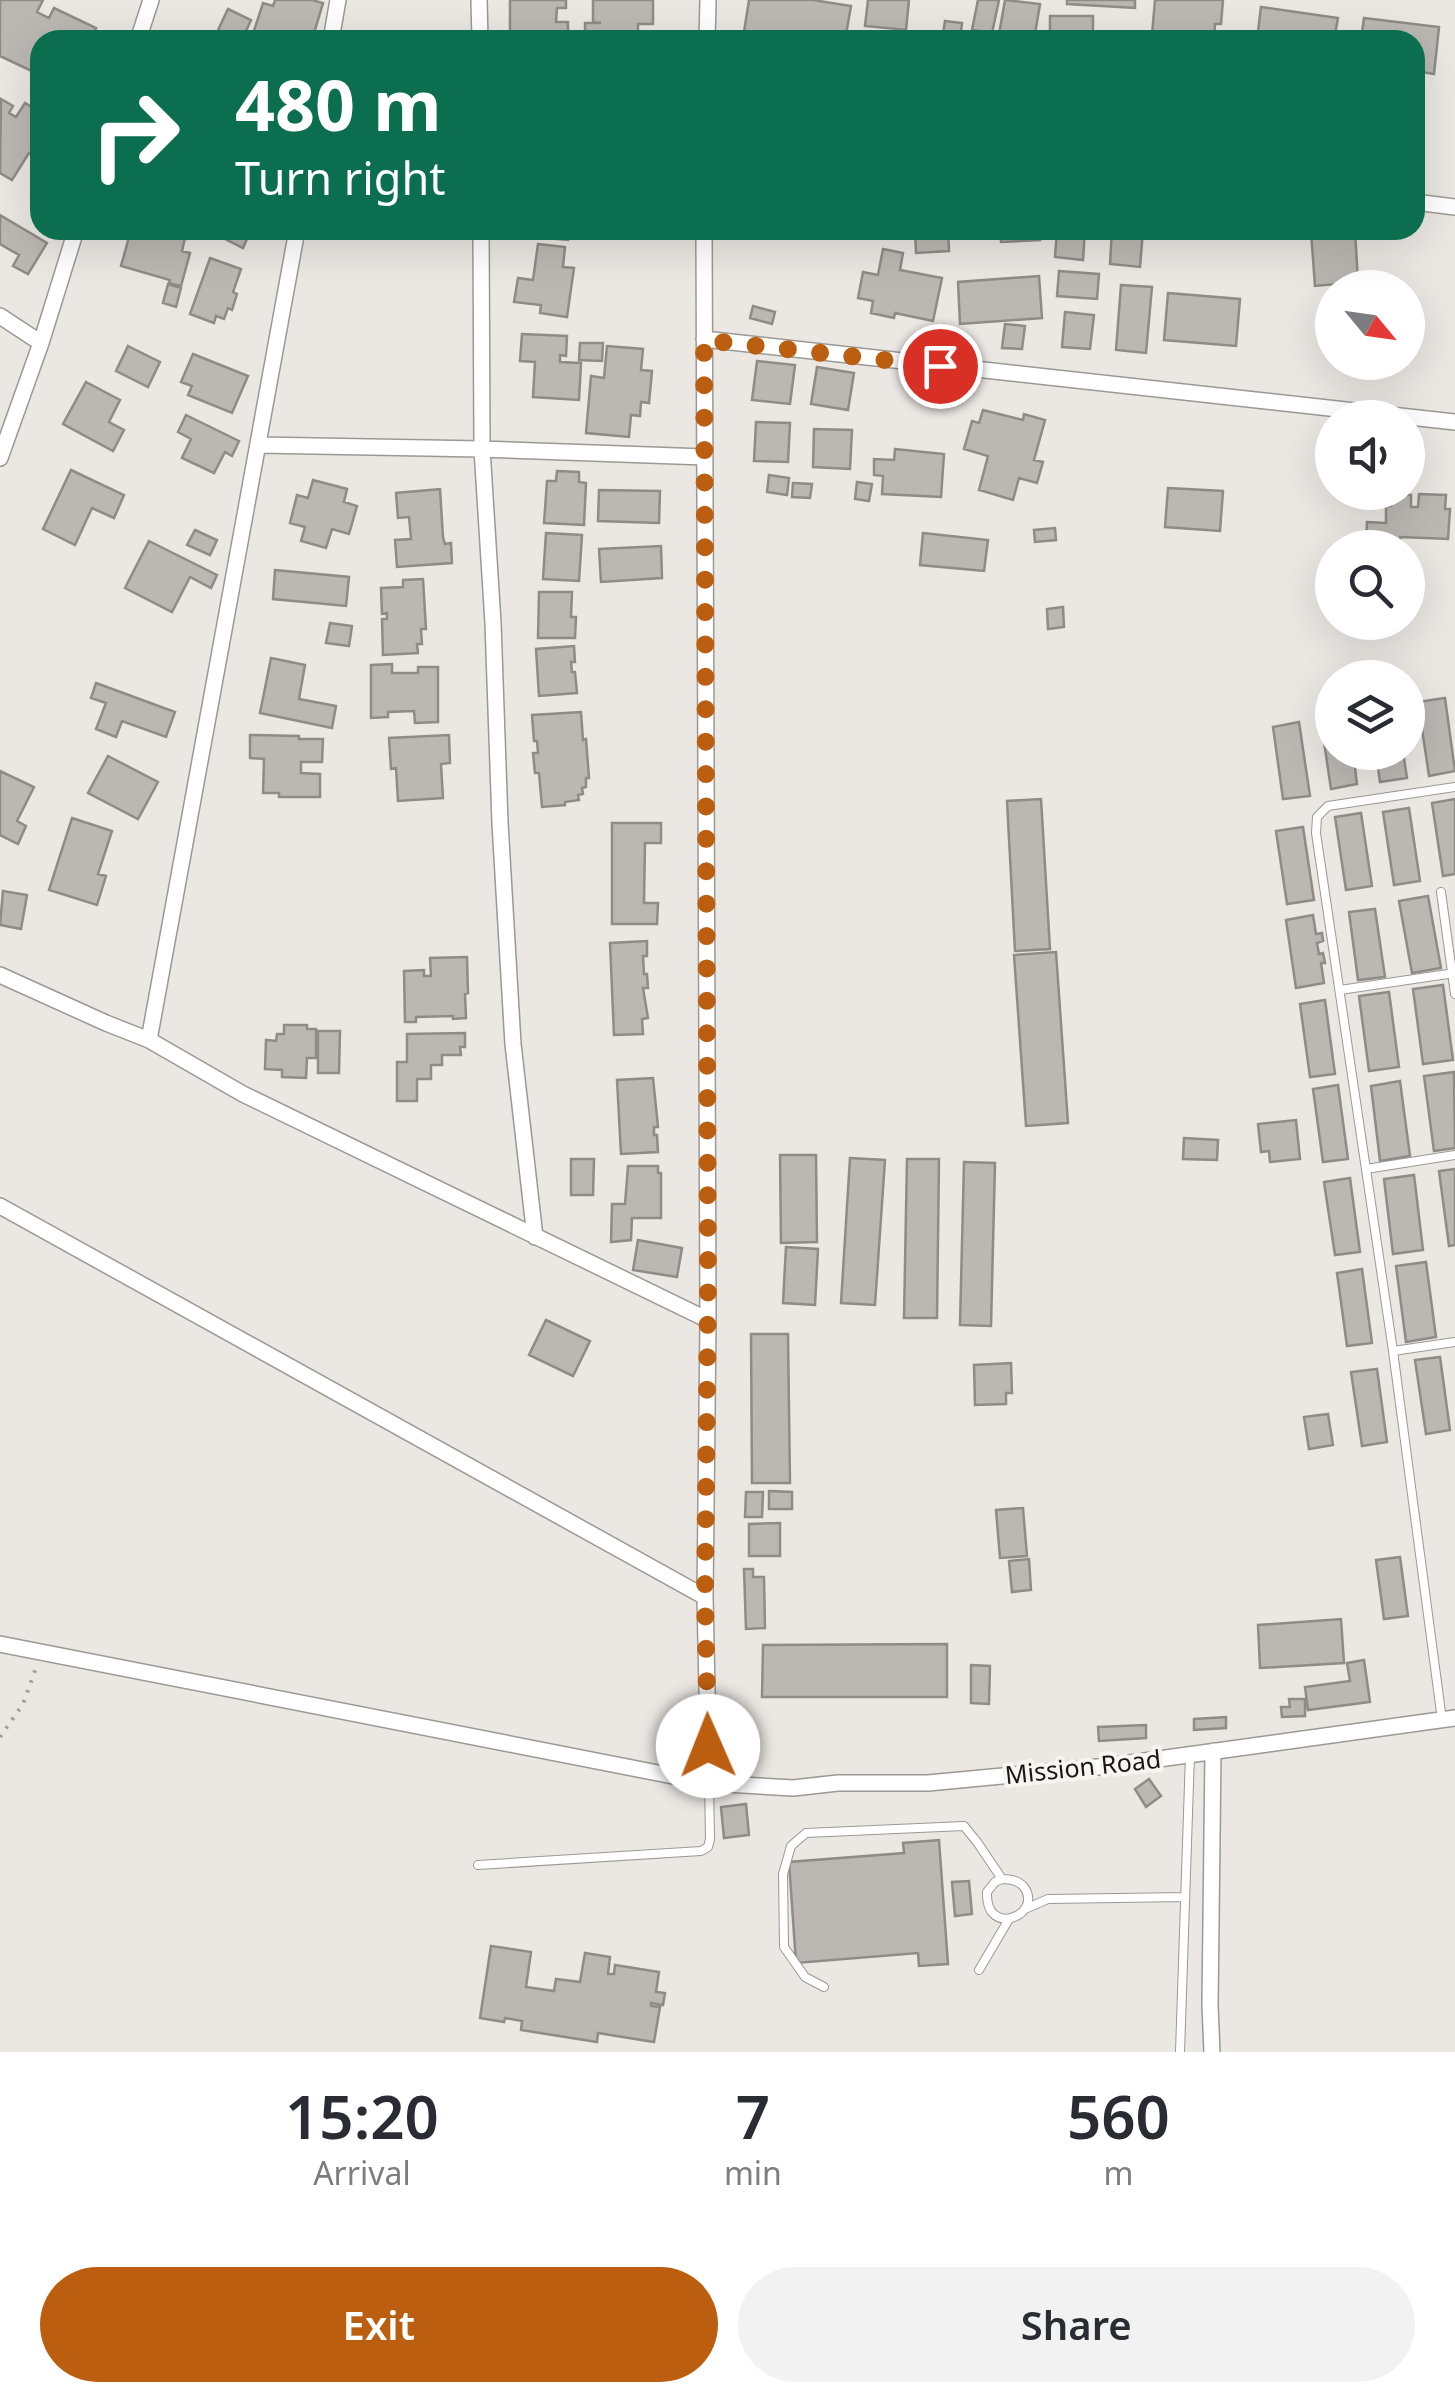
<!DOCTYPE html>
<style>
body{margin:0;font-family:"Noto Sans",sans-serif;background:#f2f2f3;color:#2b2b33;height:100vh;display:flex;flex-direction:column;font-size:38px;white-space:nowrap}
*{box-sizing:border-box;margin:0}
p{font-size:32px;color:#7c7c81}
.icon{flex:none;width:55px;height:55px;fill:none;stroke:currentColor;stroke-width:2;stroke-linecap:round;stroke-linejoin:round}
.map{position:relative;height:2052px;overflow:hidden}
.side{display:flex;flex-direction:column;background:#fff;flex:1}
.side>*{flex:none}
.hud{position:absolute;left:30px;top:30px;width:1395px;height:210px;border-radius:30px;box-shadow:0 10px 40px #0002;background:#0b6e4f;color:#fff;overflow:hidden}
.needle{width:65px;rotate:119deg}
.buttons{position:absolute;left:1315px;top:270px;display:grid;gap:20px}
.buttons a{display:grid;place-items:center;width:110px;height:110px;border-radius:50%;background:#fff;box-shadow:0 10px 40px #0002;font-size:50px}
.pin{position:absolute;display:grid;place-items:center;width:85px;height:85px;color:#fff;margin:-42px;border:5px solid #fff;border-radius:50%;box-shadow:0 2px 10px #0007}
.me{position:absolute;width:110px;margin:-55px;rotate:359deg;stroke-linejoin:round;filter:drop-shadow(0 0 8px #0008)}
.turn{display:flex;align-items:center;gap:35px;height:210px;padding:0 40px;font-size:45px}
.turn .icon{width:130px;height:130px;stroke-width:2.5}
.turn b{display:block;font-size:70px;line-height:85px}
.eta{display:flex;justify-content:space-evenly;align-items:center;height:170px;text-align:center}
.eta b{font-size:60px;font-weight:600;line-height:70px}
.button{display:flex;gap:20px;margin-top:auto;padding:20px 40px}
.button a{flex:1;height:115px;border-radius:60px;background:#bb5e0f;color:#fff;font-size:40px;font-weight:600;line-height:115px;text-align:center}
.button a+a{background:#f2f2f3;color:#2b2b33}
.map>svg:first-child{display:block}
</style>
<div class="map">
<svg width="1455" height="2052" viewBox="0 0 1455 2052">
<rect width="100%" height="100%" fill="#ebe7e3"/>
<path fill="#bbb8b3" stroke="#8f8b87" stroke-width="2.5" d="M0,0H43L37,12L49,18L54,8L96,28L90,40H40V75L0,56Z
M275,0H312L323,3L312,40H251L263,3L273,6Z
M510,0H566V8H557L556,22H568V40H510Z
M593,0H653V24H638V40H585V23H601L593,22Z
M749,0H813L851,6L845,40H794L744,32Z
M868,0H909L906,30L865,26Z
M978,0H999L992,33L972,30Z
M1005,0L1040,4L1034,40H998Z
M1067,0H1135V8L1067,4Z
M1155,0H1223L1221,24H1215L1214,40H1175V37L1152,35Z
M1261,7L1338,18L1334,40H1257Z
M228,9L251,20L242,40L218,30Z
M1050,16H1093V40H1050Z
M1364,18L1439,27L1434,74L1415,71V40H1361Z
M945,21L962,23L960,40H942Z
M1,99L13,106L9,113L16,117L25,103L40,112V150L36,157L29,153L12,180L0,173Z
M0,215L47,243L28,274L13,266L19,255L0,244Z
M131,230H155L185,238L182,251L190,253L181,286L169,283L170,280L121,266Z
M207,230H245L250,232L243,248Z
M510,230H568V240L510,235Z
M915,230H948L949,251L916,253Z
M954,230H994V235L955,238Z
M1000,230H1040V240L1001,242Z
M1057,230H1085L1083,260L1055,257Z
M1112,230H1143L1140,267L1110,264Z
M1355,230L1358,282L1315,286L1311,232Z
M538,244L565,247L563,267L574,268L567,317L540,313L541,305L514,302L518,278L533,280Z
M883,249L903,253L900,270L942,278L933,321L895,313L894,318L871,313L873,301L858,298L863,272L878,275Z
M210,258L241,269L233,292L237,294L232,310L228,308L224,319L216,316L214,323L190,314Z
M1059,271L1099,274L1097,299L1057,296Z
M1039,276L1042,318L960,324L958,282Z
M168,284L181,288L176,307L163,303Z
M1121,285L1152,287L1146,353L1116,350Z
M1168,293L1240,299L1236,346L1164,340Z
M753,306L775,312L772,324L750,318Z
M1065,312L1094,315L1090,349L1062,347Z
M1005,324L1025,326L1022,349L1002,348Z
M522,334L567,336L566,356L560,355V362L581,363L579,400L533,397L535,362L520,361Z
M580,343H603L602,361L579,360Z
M128,346L160,362L148,387L116,371Z
M607,346L643,349L641,370L652,371L649,403L641,402L640,416L631,415L629,437L586,433L591,376L604,378Z
M193,354L248,376L232,413L188,395L192,386L181,382Z
M757,361L795,365L790,404L752,400Z
M817,367L854,373L848,410L811,404Z
M86,382L120,400L109,422L124,430L113,451L63,424Z
M983,410L1023,420L1024,414L1045,420L1034,460L1043,462L1037,483L1019,478L1013,500L979,490L988,456L964,449L972,421L979,423Z
M186,415L239,441L232,456L225,452L214,473L182,458L191,439L178,432Z
M756,422L790,423L788,462L754,461Z
M814,429L852,430L850,469L813,467Z
M895,449L944,454L941,497L882,494L883,476L874,475V459L894,460Z
M71,470L124,495L114,518L92,508L75,545L43,529Z
M557,471L579,472V482L586,483L584,525L544,523L547,481H556Z
M769,475L789,478L787,495L767,492Z
M313,480L347,489L344,502L357,506L349,534L332,529L326,548L301,541L305,527L290,523L297,495L308,498Z
M857,482L872,484L869,501L855,499Z
M793,483L812,484L810,498L792,497Z
M1168,488L1223,491L1220,531L1165,527Z
M440,489L443,537L445,544L451,543L452,563L397,567L395,540L411,539L409,517L398,518L396,493Z
M599,490L660,491L659,523L598,521Z
M1391,494L1411,495V507H1418L1419,494L1446,495L1445,509H1450L1448,539L1400,537V542L1366,541L1367,522L1386,523V506H1391Z
M1055,528L1056,540L1035,542L1034,530Z
M195,530L217,540L210,555L187,545Z
M546,533L582,535L579,581L543,579Z
M923,533L988,540L984,571L920,565Z
M149,541L217,575L211,588L190,577L172,612L125,588Z
M661,546L662,578L601,582L599,549Z
M275,570L349,577L346,606L273,599Z
M423,579L426,629H421L422,644H417L418,653L383,655L382,619H387V613L382,614L381,588L403,587V580Z
M539,592H572L571,617H576L575,638H538Z
M1063,607L1064,627L1048,629L1047,609Z
M330,623L352,626L349,646L326,643Z
M574,646L575,662H571L572,672H575L577,693L539,696L536,649Z
M271,658L305,665L299,699L336,706L332,728L260,713Z
M392,664V673H418V667H438V722L415,723L414,711L388,712V717L371,718V665Z
M96,683L175,712L166,737L122,721L116,737L96,729L106,703L91,698Z
M1445,698L1455,771L1429,776L1418,702Z
M581,712L583,740L586,739L589,778H586V787L582,788L583,794L578,795L579,800L565,802V805L542,807L539,773H535L533,753H538L537,741H534L532,715Z
M1332,714V752H1353L1357,784L1331,789L1320,715Z
M1299,722L1310,796L1283,799L1273,727Z
M250,735L299,736V739H323L322,762H301V773L320,774V797H279V793H263L264,759L250,758Z
M449,735L450,763L441,764L443,798L398,801L396,768L391,769L389,738Z
M1376,752H1403L1407,778L1380,782Z
M108,756L158,782L138,819L88,793Z
M0,771L34,787L17,821L26,826L18,844L0,835Z
M1041,799L1050,949L1015,951L1007,801Z
M1455,799V874L1443,876L1432,803Z
M1409,808L1420,881L1394,885L1383,812Z
M1361,813L1372,886L1346,890L1335,817Z
M72,818L112,831L98,874L106,876L97,905L49,890Z
M612,823H661V843H645L644,903H658L657,924H612Z
M1303,827L1314,900L1287,904L1276,831Z
M3,891L27,895L21,929L0,925Z
M1428,896L1441,968L1412,973L1399,901Z
M1375,909L1385,977L1358,980L1349,912Z
M1313,915L1316,934L1322,933L1323,941L1317,943L1319,954L1323,953L1325,963H1321L1324,983L1296,988L1286,920Z
M647,941V956H643L644,974H647L648,988H643L648,1018L642,1019L643,1034L614,1035L610,943Z
M1056,952L1068,1123L1026,1126L1014,955Z
M467,957L468,993L465,994L466,1018L453,1019V1016L416,1017V1022H405L404,971L424,970V976H431L430,958Z
M1443,985L1453,1060L1423,1064L1413,989Z
M1389,992L1399,1067L1369,1071L1359,996Z
M1325,1000L1335,1074L1310,1077L1300,1004Z
M284,1025H307V1029H316V1058H307L306,1078L282,1077V1070L265,1069L266,1040L276,1041L277,1034H284Z
M318,1031H340L339,1073H318Z
M465,1033V1047H460L461,1055H442V1065H431V1079H417V1101H397V1062H407V1034Z
M1454,1072L1455,1148L1434,1151L1424,1076Z
M653,1078L658,1127H654V1135H657L658,1152L621,1154L617,1080Z
M1400,1081L1410,1156L1380,1161L1371,1086Z
M1338,1085L1348,1159L1323,1162L1313,1089Z
M1296,1120L1300,1159L1270,1162L1269,1151L1261,1152L1258,1124Z
M1184,1138L1218,1140L1217,1160L1183,1159Z
M780,1155H816L817,1242L781,1243Z
M850,1158L885,1160L875,1305L841,1303Z
M571,1159H594L593,1195H571Z
M907,1159H939L937,1318H904Z
M964,1162L995,1163L991,1326L960,1325Z
M628,1166H658V1173H661V1218H632L631,1240L611,1242L612,1204H625Z
M1455,1169V1245L1449,1246L1439,1171Z
M1414,1175L1423,1250L1393,1254L1384,1179Z
M1350,1178L1360,1252L1335,1255L1324,1182Z
M638,1240L682,1248L677,1277L633,1270Z
M786,1247L818,1249L815,1305L783,1303Z
M1426,1262L1436,1337L1406,1342L1396,1266Z
M1362,1269L1372,1343L1347,1346L1337,1273Z
M546,1320L590,1341L573,1376L529,1355Z
M751,1334H788L790,1483H752Z
M1440,1357L1450,1430L1426,1434L1415,1360Z
M1011,1363L1012,1393H1006V1404L975,1405L974,1365Z
M1377,1369L1387,1442L1362,1446L1351,1372Z
M1328,1414L1333,1445L1309,1449L1304,1417Z
M769,1491L792,1492V1509H769Z
M746,1492H763L762,1517H745Z
M1023,1508L1027,1556L1000,1558L996,1510Z
M780,1523V1556H749V1524Z
M1400,1557L1408,1616L1384,1619L1376,1560Z
M1029,1559L1031,1590L1012,1592L1009,1561Z
M744,1569H753V1577H764L765,1628L746,1629Z
M1341,1619L1344,1663L1260,1668L1258,1625Z
M947,1644V1697H762L763,1645Z
M1364,1660L1370,1702L1308,1710L1305,1687L1350,1681L1347,1663Z
M971,1665L990,1666L989,1704L971,1703Z
M1289,1699H1305V1716L1282,1717L1281,1707H1290Z
M1226,1717V1728L1194,1730V1719Z
M741,1721L744,1763L727,1764L723,1723Z
M1146,1725V1738L1099,1741L1098,1727Z
M1149,1779L1161,1796L1146,1807L1135,1789Z
M746,1804L749,1835L724,1838L721,1807Z
M939,1840L948,1964L919,1966L918,1953L796,1963L789,1862L904,1853L903,1843Z
M969,1881L972,1914L955,1916L952,1882Z
M491,1946L531,1952L526,1987L554,1991L556,1979L580,1982L585,1953L610,1957L608,1974H614L615,1965L659,1972L656,1992L665,1993L663,2005L651,2003V2006L660,2007L654,2042L598,2033L597,2042L521,2030L522,2021L505,2018L504,2022L480,2018Z"/>
<g fill="none" stroke-linecap="round" stroke-linejoin="round">
<g stroke="#9c9894" stroke-width="10">
<path id="service" d="M1441,892L1455,994
M1340,990L1455,973
M1366,1169L1455,1155
M1393,1351L1455,1342
M1442,1720L1393,1351L1316,833L1317,817L1328,806L1455,787
M478,1865L701,1851L708,1847L710,1839L709,1783
M1025,1909L1048,1899L1185,1897
M979,1970L1009,1919
M824,1987L805,1977L784,1947L783,1874L791,1846L806,1833L964,1826L977,1842L1002,1879C1010,1879 1018,1880 1024,1887C1044,1915 985,1939 987,1892L995,1882L1002,1879
M1180,2052L1190,1754"/>
</g>
<g stroke="#9c9894" stroke-width="18">
<path id="minor" d="M479,0L480,40
M138,40L151,0
M331,40L338,0
M707,40L708,0
M1415,202L1455,207
M481,230L482,449L493,623L500,823L513,1044L535,1237
M704,230L708,1320L705,1597L709,1783
M0,316L41,343
M704,339L1455,422
M258,445L482,449L705,457
M0,458L41,343L76,230
M0,975L106,1023L149,1040L243,1094L708,1320
M149,1040L297,230
M0,1206L705,1597
M0,1644L709,1783L793,1788L838,1783H928L1108,1766L1455,1718
M1212,2052L1210,2005L1213,1751"/>
</g>
<path stroke="#a09c99" stroke-width="4" stroke-dasharray="2.5 8" stroke-linecap="butt" d="M0,1737L23,1704L36,1668"/>
<use href="#service" stroke="#fff" stroke-width="8"/>
<use href="#minor" stroke="#fff" stroke-width="15"/>
</g>
<g fill="none" stroke-linecap="round" stroke-linejoin="round">
<path stroke="#bb5e0f" stroke-width="18" stroke-dasharray="0 32.4" d="M708,1746L705,1596L708,1281L704,340L940,366"/>
</g>
<g text-anchor="middle" stroke-width="8" stroke-linejoin="round" paint-order="stroke">
<g font-size="25" fill="#191716" stroke="#f8f4f0">
<text transform="translate(1083 1767) rotate(-6)" y="9">Mission Road</text>
</g>
</g>
</svg>
<div class="buttons">
<a><svg class="needle" viewBox="-14 -14 28 28"><path d="M0-13l5 13h-10z" fill="#e53935"/><path d="M0 13l5-13h-10z" fill="#7c7c81"/></svg></a>
<a><svg class="icon" aria-label="sound" viewBox="0 0 24 24"><path d="M4 9h4l5-4v14l-5-4H4zM17 9q2 3 0 6"/></svg></a>
<a><svg class="icon" aria-label="search" viewBox="0 0 24 24"><circle cx="10" cy="10" r="6"/><path d="M15 15l6 6"/></svg></a>
<a><svg class="icon" aria-label="layers" viewBox="0 0 24 24"><path d="M12 4l9 5-9 5-9-5zM3 14l9 5 9-5"/></svg></a>
</div>
<div class="pin" style="left:940px;top:366px;background:#d93025"><svg class="icon" aria-label="arrive" viewBox="0 0 24 24"><path d="M6 21V4h12l-3 4 3 4H6"/></svg></div>
<svg class="me" style="left:708px;top:1746px" viewBox="-20 -20 40 40"><circle r="19" fill="#fff"/><path d="M0-13L10 11 0 6-10 11z" fill="#bb5e0f"/></svg>
<div class="hud">
<div class="turn"><svg class="icon" aria-label="right" viewBox="0 0 24 24"><path d="M7 20v-9h11M14 6l5 5-5 5"/></svg><div><b>480 m</b>Turn right</div></div>
</div>
</div>
<section class="side">
<div class="eta">
<div><b>15:20</b><p>Arrival</p></div>
<div><b>7</b><p>min</p></div>
<div><b>560</b><p>m</p></div>
</div>
<div class="button"><a>Exit</a><a>Share</a></div>
</section>
